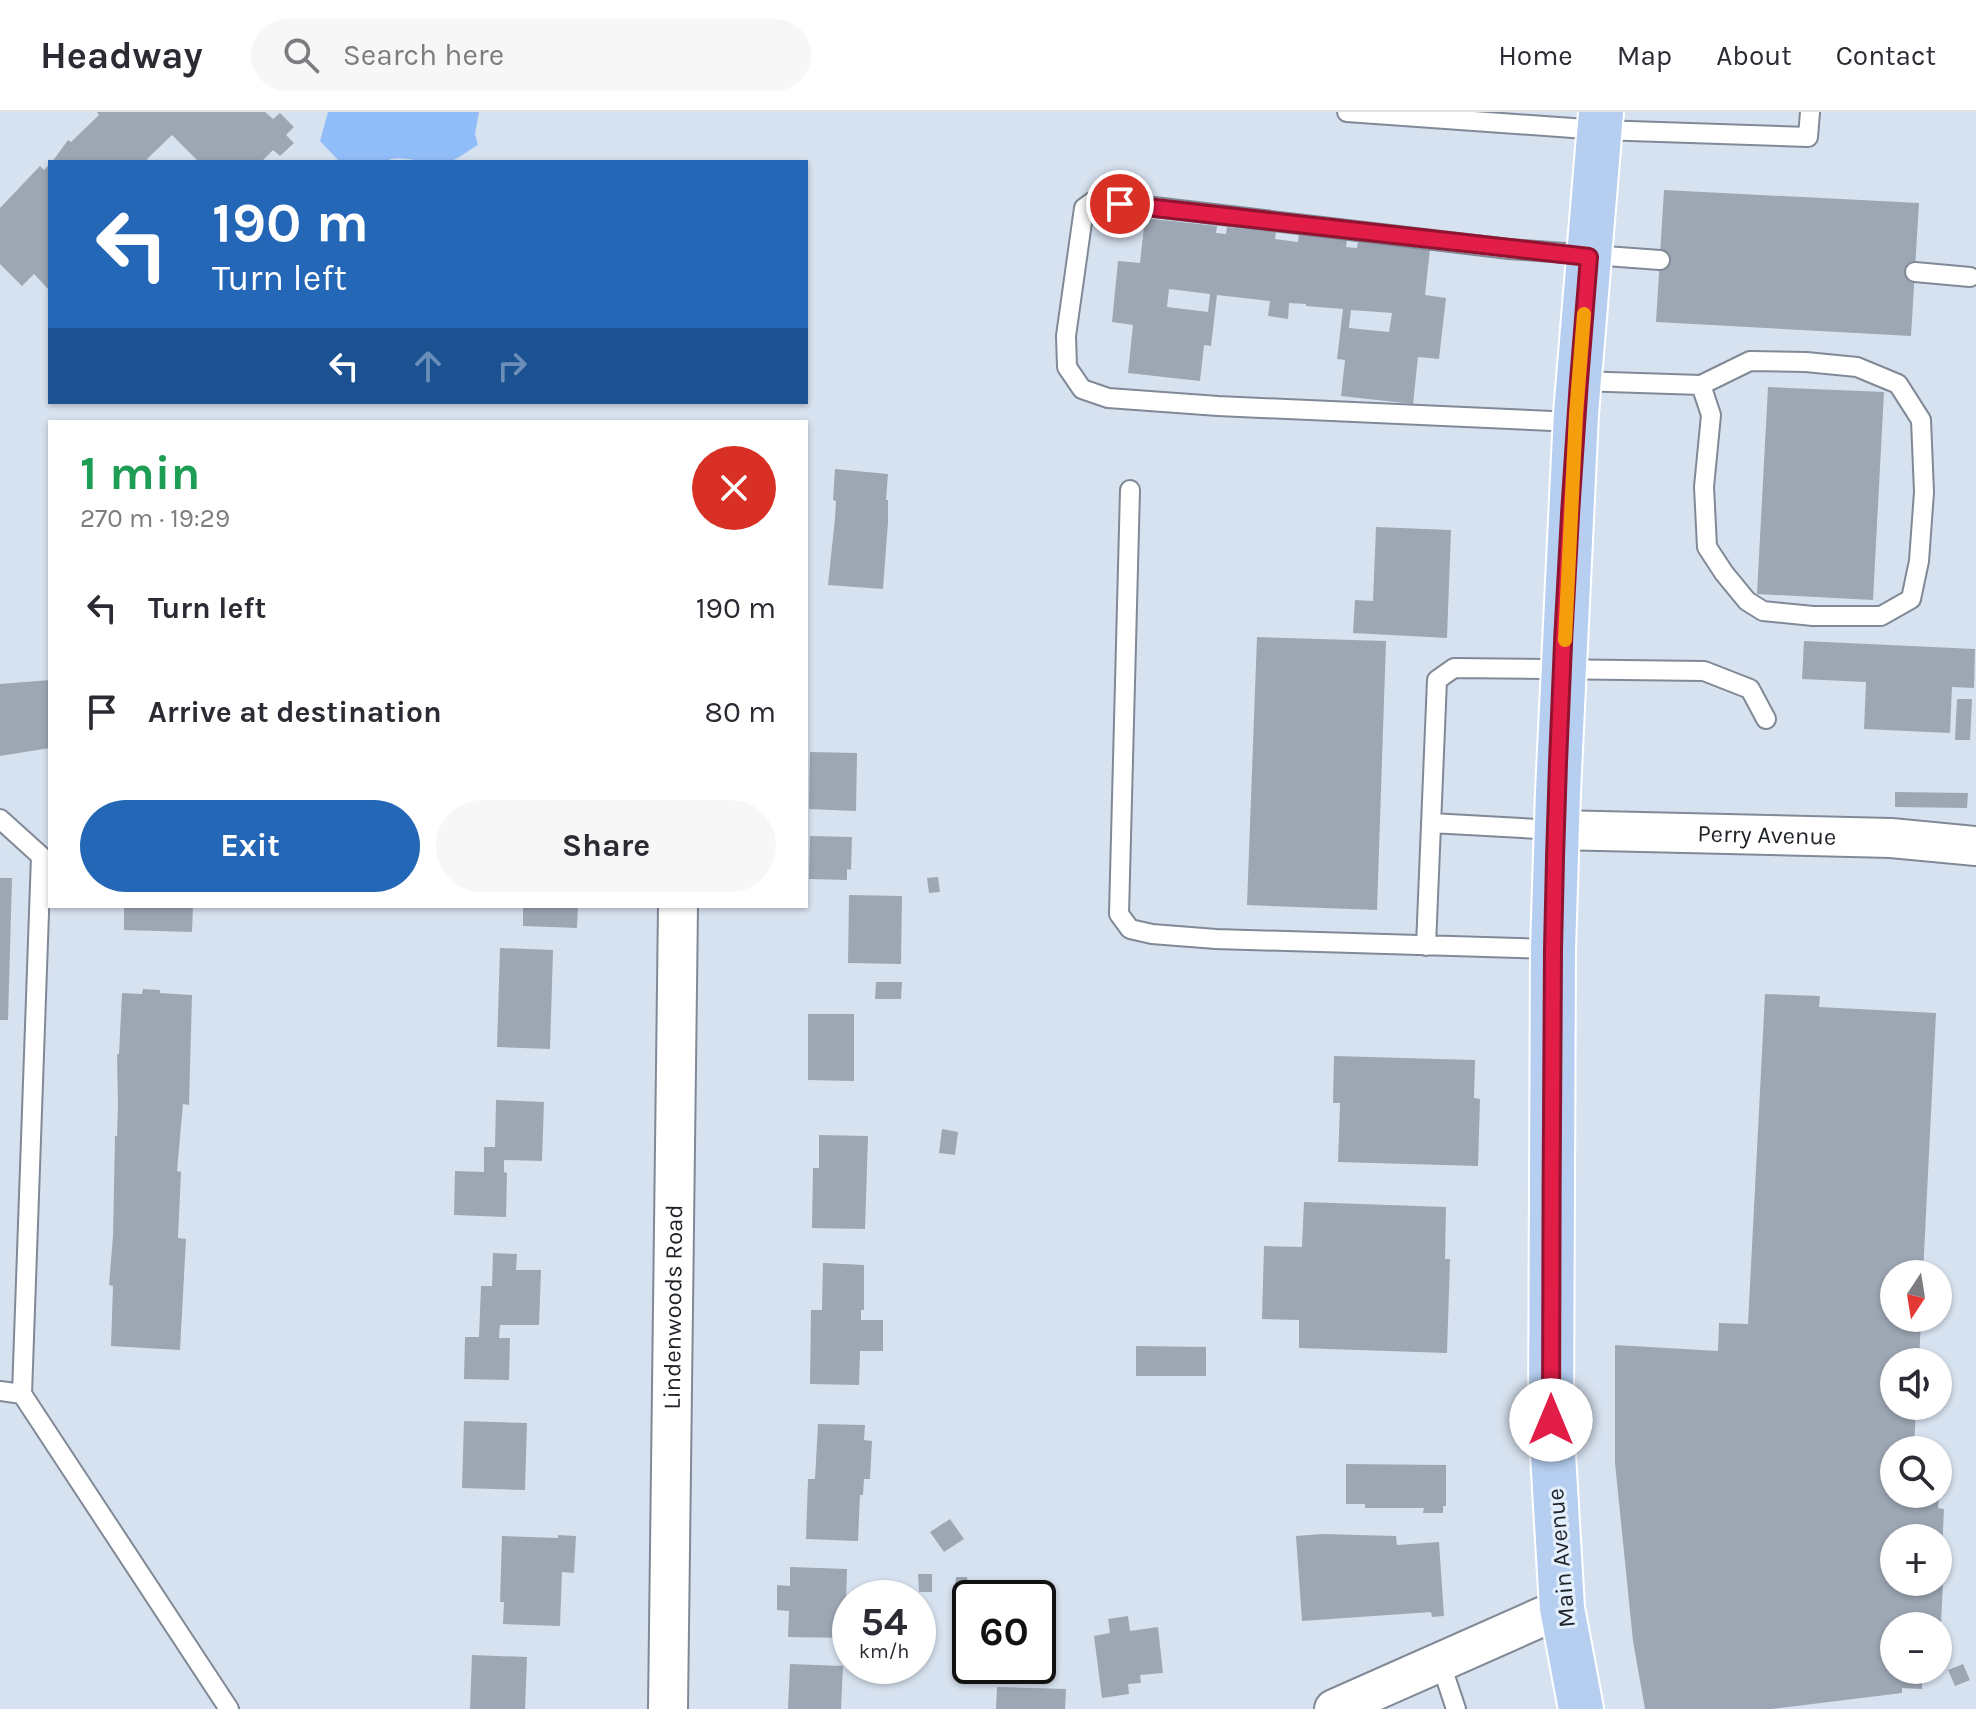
<!DOCTYPE html>
<meta charset="utf-8">
<style>
body{margin:0;font-family:Karla,sans-serif;background:#f7f7f7;color:#2b2b33;height:100vh;display:flex;flex-direction:column;font-size:30px;white-space:nowrap}
*{box-sizing:border-box;margin:0}
p{font-size:26px;color:#7c7c81}
.icon{flex:none;width:44px;height:44px;fill:none;stroke:currentColor;stroke-width:2;stroke-linecap:round;stroke-linejoin:round}
.map{position:relative;flex:1;overflow:hidden}
.details{position:absolute;left:48px;top:308px;width:760px;height:488px;display:flex;flex-direction:column;background:#fff;border-radius:0px;box-shadow:0 2px 6px #0004}
.details>*{flex:none}
.hud{position:absolute;left:48px;top:48px;width:760px;height:244px;border-radius:0px;box-shadow:0 2px 6px #0004;background:#2467b7;color:#fff;overflow:hidden}
.needle{width:52px;rotate:192deg}
.fabs{position:absolute;left:1880px;top:1148px;display:grid;gap:16px}
.fabs a{display:grid;place-items:center;width:72px;height:72px;border-radius:50%;background:#fff;box-shadow:0 2px 6px #0004;font-size:40px}
.speed{position:absolute;left:832px;top:1468px;display:flex;gap:16px;font-size:40px;font-weight:700;text-align:center}
.speed>*{display:grid;place-content:center;width:104px;height:104px;border-radius:50%;background:#fff;box-shadow:0 2px 6px #0004;line-height:1}
.speed small{font-size:20px;font-weight:400}
.speed .limit{border:4px solid #111;border-radius:12px;background:#fff;color:#111}
.pin{position:absolute;display:grid;place-items:center;width:68px;height:68px;color:#fff;margin:-34px;border:4px solid #fff;border-radius:50%;box-shadow:0 2px 8px #0007}
.me{position:absolute;width:88px;margin:-44px;rotate:0deg;stroke-linejoin:round;filter:drop-shadow(0 0 6px #0008)}
.turn{display:flex;align-items:center;gap:28px;height:168px;padding:0 32px;font-size:36px}
.turn .icon{width:104px;height:104px;stroke-width:2.5}
.turn b{display:block;font-size:56px;line-height:68px}
.lanes{display:flex;align-items:center;height:76px;padding:0 32px;background:#0003;justify-content:center;gap:40px;direction:ltr}
.lanes .off{opacity:.35}
.round{display:grid;place-items:center;flex:none;width:84px;height:84px;border-radius:42px;background:#f7f7f7}
.overview{display:flex;align-items:center;justify-content:space-between;height:136px;padding:0 32px}
h1{font-size:48px;font-weight:700;line-height:60px;color:#1e9e55}
.cta{display:flex;gap:16px;margin-top:auto;padding:16px 32px}
.cta a{flex:1;height:92px;border-radius:48px;background:#2467b7;color:#fff;font-size:32px;font-weight:700;line-height:92px;text-align:center}
.cta a+a{background:#f7f7f7;color:#2b2b33}
ul{padding:0;list-style:none}
li{display:flex;align-items:center;gap:24px;height:104px;padding:0 32px}
li div{flex:1}
li b{display:block;font-size:30px}
li em{font-style:normal}
header{display:flex;align-items:center;gap:48px;box-sizing:border-box;height:112px;padding:0 40px;background:#fff;border-bottom:2px solid #e1e1e2}
header strong{font-size:38px}
nav{display:flex;gap:44px;margin-inline-start:auto;font-size:28px}
.search{width:560px;height:72px;background:#f7f7f7;display:flex;align-items:center;gap:20px;box-sizing:border-box;padding:0 28px;border-radius:44px;color:#7c7c81;font-size:30px}
.map>svg:first-child{display:block}
</style>
<header>
<strong>Headway</strong>
<div class="search"><svg class="icon" aria-label="search" viewBox="0 0 24 24"><circle cx="10" cy="10" r="6"/><path d="M15 15l6 6"/></svg>Search here</div>
<nav><a>Home</a><a>Map</a><a>About</a><a>Contact</a></nav>
</header>
<div class="map">
<svg width="1976" height="1597" viewBox="0 0 1976 1597">
<rect width="100%" height="100%" fill="#d7e2f0"/>
<path fill="#91bdf8" d="M328,0H479L475,22L478,33C469,38 458,47 449,50C428,56 402,39 384,50H340L320,29Z"/>
<path fill="#9da7b4" fill-rule="evenodd" d="M97,0H265L273,7L280,1L294,15L286,23L294,31L280,44L273,38L261,50H199L172,23L147,47L150,50H52L68,28L71,30L99,3Z
M50,52V179L34,162L22,174L0,152V96L40,54L44,58Z
M1664,78L1919,91L1911,224L1656,210Z
M1145,106L1217,114L1216,121L1226,122L1227,115L1276,120L1275,127L1298,130L1299,122L1347,128L1346,135L1357,136L1358,129L1430,137L1425,183L1446,186L1439,247L1418,245L1413,292L1341,284L1345,248L1337,247L1343,197L1306,194V192L1289,191L1288,207L1268,204L1270,189L1217,183L1211,234L1204,233L1200,269L1128,261L1133,213L1112,210L1118,149L1140,151ZM1169,177L1210,182L1208,200L1167,195ZM1351,198L1392,201L1389,220L1349,216Z
M1768,275L1884,280L1873,488L1757,482Z
M835,357L888,362L886,388H888V410L883,477L828,473L835,406L836,389L833,388Z
M1376,415L1451,418L1447,526L1353,521L1355,488L1373,489Z
M1257,525L1386,529L1377,798L1247,793Z
M1804,529L1975,537L1974,576L1952,575L1950,621L1864,617L1866,570L1802,567Z
M50,568V636L0,644V572Z
M1957,587H1972L1970,628H1955Z
M810,640L857,641L856,699L809,697Z
M1895,680L1968,681L1967,696L1895,695Z
M810,724L852,725L851,758L847,757V768L809,767Z
M938,765L940,780L929,781L927,766Z
M0,766H12L8,908H0Z
M849,783L902,784L901,852L848,851Z
M124,794H193L192,820L124,818Z
M523,794H578L577,816L523,814Z
M500,836L553,838L550,937L497,935Z
M876,870H902L901,887H875Z
M143,877L160,878V881L192,883L189,993L183,992L177,1059L181,1060L178,1126L186,1127L180,1238L111,1234L113,1174L109,1173L113,1124L115,1024H117L118,994L117,942H119L122,881L142,882Z
M1765,882L1820,884L1819,895L1936,901L1923,1162H1894V1206H1921L1919,1250H1894V1294H1916L1914,1338H1894V1382H1939L1938,1396L1944,1397L1941,1462L1938,1463V1426H1894V1470L1943,1471L1941,1511L1906,1510V1514H1894V1558H1922V1577L1902,1576V1581L1771,1597H1645L1633,1529L1615,1351V1233L1718,1239L1719,1211L1748,1212Z
M808,902H854V969L808,968Z
M1334,944L1475,948L1474,986L1480,987L1478,1054L1338,1050L1340,991H1333Z
M496,988L544,990L542,1049L504,1048V1060L507,1061L506,1105L454,1103L455,1059L484,1060V1035H495Z
M942,1017L958,1020L955,1043L939,1041Z
M819,1023L868,1024L865,1117L812,1116L813,1056H819Z
M1304,1090L1446,1095L1445,1147H1450L1447,1241L1299,1236V1208L1262,1207L1264,1134L1302,1135Z
M493,1141L517,1142L516,1158H541L539,1213H500L499,1226H510L509,1268L464,1267L465,1225H479L481,1174H492Z
M823,1151L864,1153V1198H861V1208H883V1239H860L859,1273L810,1272L811,1198H822Z
M1136,1234L1206,1235V1264H1136Z
M464,1309L527,1311L525,1378L462,1376Z
M818,1312L865,1313L864,1328L872,1329L870,1367H864L863,1383H860L858,1429L806,1427L808,1367H815Z
M1346,1352L1446,1353V1394H1443V1401H1423L1424,1396H1365V1392H1346Z
M950,1407L964,1427L944,1440L930,1420Z
M1322,1422L1396,1424L1397,1433L1439,1430L1444,1504L1432,1505L1431,1500L1302,1509L1296,1424Z
M558,1423L576,1424L574,1461L562,1460L560,1514L503,1512L504,1490H500L502,1424L558,1426Z
M790,1455L847,1457L845,1526L788,1525L789,1499L777,1498V1473L790,1474Z
M918,1462H932V1480H919Z
M956,1465H967L970,1492H954Z
M1128,1504L1130,1519L1158,1515L1163,1561L1140,1563L1141,1571L1128,1572L1129,1582L1102,1586L1094,1524L1110,1521L1108,1507Z
M472,1543L527,1545L525,1597H470Z
M790,1552L843,1554L841,1597H788Z
M1963,1552L1970,1568L1955,1574L1948,1558Z
M997,1575L1066,1577L1065,1597H996Z"/>
<g fill="none" stroke-linecap="round" stroke-linejoin="round">
<g stroke="#808996" stroke-width="22">
<path id="lane" d="M1347,0L1600,18L1808,25L1810,0
M1915,160L1970,165
M1578,269L1701,273L1711,303L1704,375L1707,435L1724,461L1747,489L1763,499L1813,504H1881L1911,487L1919,449L1924,380L1921,308L1898,272L1857,255L1806,250L1750,249L1701,273
M1575,310L1218,294L1108,286L1082,277L1067,255L1066,224L1084,96L1095,88L1509,137L1660,148
M1130,378L1119,802L1130,817L1152,822L1216,827L1553,837
M0,707L41,744L22,1282L229,1597
M1431,711L1556,718
M1426,834L1437,568L1454,556L1704,559L1750,577L1766,607
M0,1279L22,1282
M1440,1549L1456,1597"/>
</g>
<g stroke="#808996" stroke-width="42">
<g id="street">
<path id="s1" d="M1557,718L1891,726L1976,734"/>
<path id="s2" d="M668,1597L678,794"/>
<path d="M1334,1597L1562,1496"/>
</g>
</g>
<g stroke="#fff" stroke-width="48">
<path id="primary" d="M1581,1597L1562,1496L1551,1308L1553,837L1558,680L1576,302L1601,0"/>
</g>
<use href="#lane" stroke="#fff" stroke-width="18"/>
<use href="#street" stroke="#fff" stroke-width="38"/>
<use href="#primary" stroke="#b6cff0" stroke-width="44"/>
</g>
<g fill="none" stroke-linecap="round" stroke-linejoin="round">
<g stroke="#92132f" stroke-width="20">
<path id="route" d="M1120,92L1589,145C1569,375 1557,607 1553,838C1551,995 1552,1151 1551,1308"/>
</g>
<use href="#route" stroke="#e11d48" stroke-width="14"/>
<path stroke="#f59e0b" stroke-width="14" d="M1565,528L1576,302L1584,202"/>
</g>
<g text-anchor="middle" stroke-width="6" stroke-linejoin="round" paint-order="stroke">
<g font-size="24" fill="#1f2328" stroke="#e4effd">
<text dy="8" stroke="none"><textPath href="#s1" startOffset="210">Perry Avenue</textPath></text>
<text dy="8" stroke="none"><textPath href="#s2" startOffset="402">Lindenwoods Road</textPath></text>
<text transform="translate(1561 1446) rotate(-95)" y="8">Main Avenue</text>
</g>
</g>
</svg>
<div class="fabs">
<a><svg class="needle" viewBox="-14 -14 28 28"><path d="M0-13l5 13h-10z" fill="#e53935"/><path d="M0 13l5-13h-10z" fill="#7c7c81"/></svg></a>
<a><svg class="icon" aria-label="sound" viewBox="0 0 24 24"><path d="M4 9h4l5-4v14l-5-4H4zM17 9q2 3 0 6"/></svg></a>
<a><svg class="icon" aria-label="search" viewBox="0 0 24 24"><circle cx="10" cy="10" r="6"/><path d="M15 15l6 6"/></svg></a>
<a>+</a>
<a>−</a>
</div>
<div class="speed"><div>54<small>km/h</small></div><div class="limit">60</div></div>
<div class="pin" style="left:1120px;top:92px;background:#d93025"><svg class="icon" aria-label="arrive" viewBox="0 0 24 24"><path d="M6 21V4h12l-3 4 3 4H6"/></svg></div>
<svg class="me" style="left:1551px;top:1308px" viewBox="-20 -20 40 40"><circle r="19" fill="#fff"/><path d="M0-13L10 11 0 6-10 11z" fill="#e11d48"/></svg>
<div class="hud">
<div class="turn"><svg class="icon" aria-label="left" viewBox="0 0 24 24"><path d="M17 20v-9H6M10 6l-5 5 5 5"/></svg><div><b>190 m</b>Turn left</div></div>
<div class="lanes"><svg class="icon" aria-label="left" viewBox="0 0 24 24"><path d="M17 20v-9H6M10 6l-5 5 5 5"/></svg><svg class="icon off" aria-label="ahead" viewBox="0 0 24 24"><path d="M12 20V5M6 11l6-6 6 6"/></svg><svg class="icon off" aria-label="right" viewBox="0 0 24 24"><path d="M7 20v-9h11M14 6l5 5-5 5"/></svg></div>
</div>
<section class="details">
<div class="overview"><div><h1>1 min</h1><p>270 m · 19:29</p></div><a class="round" style="background:#d93025;color:#fff"><svg class="icon" aria-label="close" viewBox="0 0 24 24"><path d="M6 6l12 12M18 6L6 18"/></svg></a></div>
<ul>
<li><svg class="icon" aria-label="left" viewBox="0 0 24 24"><path d="M17 20v-9H6M10 6l-5 5 5 5"/></svg><div><b>Turn left</b></div><em>190 m</em></li>
<li><svg class="icon" aria-label="arrive" viewBox="0 0 24 24"><path d="M6 21V4h12l-3 4 3 4H6"/></svg><div><b>Arrive at destination</b></div><em>80 m</em></li>
</ul>
<div class="cta"><a>Exit</a><a>Share</a></div>
</section>
</div>
